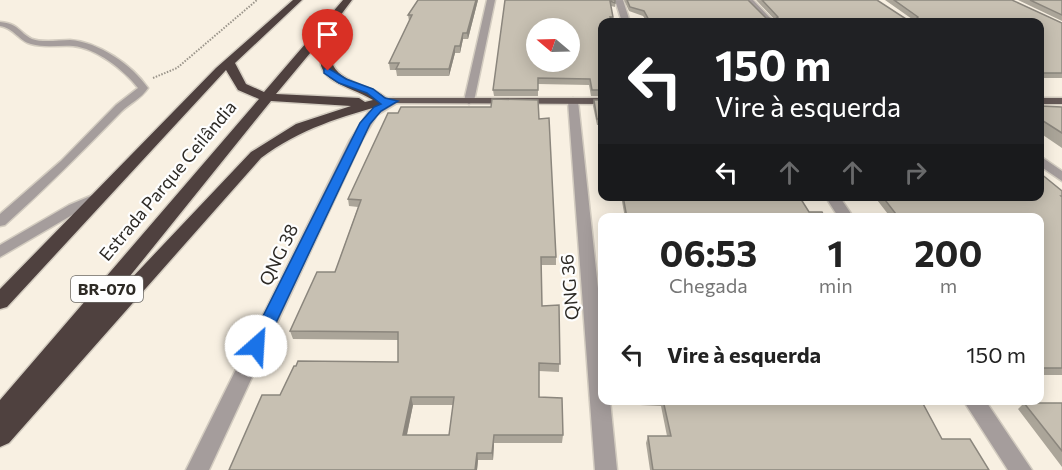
<!DOCTYPE html>
<html lang="pt">
<meta charset="utf-8">
<style>
body{margin:0;font-family:Commissioner,sans-serif;background:#f6f6f6;color:#222;height:100vh;display:flex;flex-direction:column;font-size:22px;white-space:nowrap}
*{box-sizing:border-box;margin:0}
p{font-size:20px;color:#767676}
.icon{flex:none;width:33px;height:33px;fill:none;stroke:currentColor;stroke-width:2;stroke-linecap:round;stroke-linejoin:round}
.map{position:relative;flex:1;overflow:hidden}
.panel{position:absolute;left:598px;top:213px;width:446px;height:192px;display:flex;flex-direction:column;background:#fff;border-radius:12px;box-shadow:0 3px 15px #0003}
.panel>*{flex:none}
.banner{position:absolute;left:598px;top:18px;width:446px;height:183px;border-radius:12px;box-shadow:0 3px 15px #0003;background:#202124;color:#fff;overflow:hidden}
.needle{width:39px;rotate:289deg}
.buttons{position:absolute;left:526px;top:18px;display:grid;gap:12px}
.buttons a{display:grid;place-items:center;width:54px;height:54px;border-radius:50%;background:#fff;box-shadow:0 3px 15px #0003;font-size:30px}
.pin{position:absolute;display:grid;place-items:center;width:51px;height:51px;color:#fff;margin:-62px -26px;border-radius:50% 50% 50% 0;rotate:-45deg;box-shadow:0 0 6px #0007}
.pin .icon{rotate:45deg}
.me{position:absolute;width:66px;margin:-33px;rotate:26deg;stroke-linejoin:round;filter:drop-shadow(0 0 4px #0008)}
.turn{display:flex;align-items:center;gap:21px;height:126px;padding:0 18px;font-size:27px}
.turn .icon{width:78px;height:78px;stroke-width:2.5}
.turn b{display:block;font-size:42px;line-height:51px}
.lanes{display:flex;align-items:center;height:57px;padding:0 18px;background:#0003;justify-content:center;gap:30px;direction:ltr}
.lanes .off{opacity:.35}
.eta{display:flex;justify-content:space-evenly;align-items:center;height:102px;text-align:center}
.eta b{font-size:36px;font-weight:700;line-height:42px}
ul{padding:0;list-style:none}
li{display:flex;align-items:center;gap:18px;height:78px;padding:0 18px}
li div{flex:1}
li b{display:block;font-size:22px}
li em{font-style:normal}
.map>svg:first-child{display:block}
</style>
<div class="map">
<svg width="1062" height="470" viewBox="0 0 1062 470">
<rect width="100%" height="100%" fill="#f8f0e2"/>
<g fill="none" stroke-linecap="round" stroke-linejoin="round">
<g stroke="#d3ccc0" stroke-width="3">
<path id="minor" d="M487,0H495L474,101L469,104L464,101Z
M615,0H623L630,22H622Z
M745,0H753L774,22H766Z
M0,22C20,24 18,32 32,39C43,43 59,40 70,40C99,42 132,65 148,88C141,99 130,103 121,112C83,151 45,189 5,225L0,226V214L61,161L116,105L138,88C124,70 96,48 73,46C60,45 45,48 31,44C19,41 14,28 0,26Z
M393,98L397,99V103L377,115L362,140L209,470H186L350,140L369,111Z
M573,98L578,101L603,335V400H610L617,470H595L568,101Z
M1040,156L1062,171V181L1040,166Z
M100,192L107,196L105,199L79,211L0,257V245L69,205Z
M825,196H839L854,218H839Z
M963,400H985L1032,470H1008Z"/>
</g>
<g stroke="#d3ccc0" stroke-width="3">
<path id="major" d="M383,98H603V104L379,103L378,101Z
M1040,98H1062V104H1040Z"/>
</g>
<g stroke="#d3ccc0" stroke-width="3">
<path id="highway" d="M293,0H302L235,63L246,84L264,92L343,0H352L337,20L340,22C327,61 324,70 365,87C374,90 383,94 389,101L388,104C342,116 300,129 261,158L9,443L0,447V400L259,99L238,90L226,70L7,307L0,309V289L216,68ZM326,34C306,82 340,81 373,100L365,102L359,98L276,94ZM271,101L351,106L296,124L251,152L109,302Z"/>
</g>
<path stroke="#9a948a" stroke-width="2" stroke-dasharray="1.5 1.5" stroke-linecap="butt" d="M153,78L177,68L257,0"/>
<use href="#minor" fill="#a59d9c" fill-rule="evenodd"/>
<use href="#major" fill="#655957" fill-rule="evenodd"/>
<use href="#highway" fill="#4f413f" fill-rule="evenodd"/>
</g>
<path fill="#aba599" fill-rule="evenodd" d="M418,0H478L468,39H463L460,53H455L449,76H397L396,70H390L389,63L409,21L408,15Z
M505,0H615V7L611,6L613,17V22H603V96H591L589,85L538,84V96H494L493,90Z
M624,0H748L766,18L774,19L756,0H877L906,19H912L885,0H1012L1062,23V78H1040V22H647L643,16L629,11Z
M1018,0H1062V21Z
M594,100H603V125H597L593,106Z
M1040,106L1062,107V148L1040,133Z
M539,119L556,257V265H541L542,306L560,333L559,372L539,371V397L563,435L562,443H494L493,460H478L477,470H229L280,395L398,362V340L293,339L290,331L335,272L358,207L349,206L348,199ZM413,405H453L449,435H407Z
M1062,191V375H1040V218H891L874,196H1040Z
M621,196H799L809,212L825,218H625Z
M640,400H921L942,439L989,470H650L646,443L648,436H667L661,406L640,405Z
M1024,403H1062V467L1018,409Z"/>
<path fill="#8b867d" d="M476,0H478L468,39L467,33Z
M463,33V39L460,53V46Z
M455,46V53L449,76V69Z
M411,397L413,405L405,443L403,435Z
M494,435V443L493,460L492,453Z
M477,453L478,460L477,470H475Z"/>
<path fill="#c7c0b2" stroke="#8b867d" stroke-width="1.5" fill-rule="evenodd" d="M418,0H476L467,33H463L460,46H455L449,69H396L399,63H389L412,15H408Z
M505,0H615V3L610,1L613,17H610L612,22H603V90H592L590,79L538,78V90H493ZM537,28H570V62H537Z
M627,0H748L766,18L775,19L778,17L762,0H877L906,19H916L918,17L894,0H1012L1062,23V73H1040V22H650L644,11L630,7Z
M1030,0H1062V15Z
M492,99L538,100L539,119L549,118L556,257H541L542,306L559,305L560,364L539,363V397L562,398L563,435H494L492,453H477L475,470H229L262,395H280L294,366H296L298,361L398,362V332L290,331L317,272H335L361,200L348,199L388,113H398L401,107H491ZM411,397H454L449,435H403Z
M594,100H603V119H597Z
M1040,106L1062,107V133L1040,119Z
M1040,173L1062,191V196H1061L1062,197V368H1040V218H899L882,196H1040Z
M623,196H799L809,212H822L825,218H627Z
M663,400H921L942,439H970L989,470H653L648,436H671Z
M1024,403H1062V451Z"/>
<path fill="#1a73e8" stroke="#114b97" stroke-width="1.5" d="M328,68L346,79L373,89L385,98L398,101L381,111L370,124L265,346L262,351L256,353L251,351L248,346L360,123L374,107L381,104L367,93L339,83L324,73V69Z"/>
<g text-anchor="middle" stroke-width="4.5" stroke-linejoin="round" paint-order="stroke">
<rect fill="#fefefe" stroke="#6c6a66" stroke-width="1.5" x="71" y="276" width="72" height="26" rx="4.5"/>
<g font-size="16" font-weight="bold" fill="#2d2a25">
<text x="107" y="295">BR-070</text>
</g>
<g font-size="18" fill="#2d2a25" stroke="#fefefe">
<text transform="translate(168 181) rotate(-50)" y="6">Estrada Parque Ceilândia</text>
<text transform="translate(279 255) rotate(-64)" y="6">QNG 38</text>
<text transform="translate(570 287) rotate(-95)" y="6">QNG 36</text>
</g>
</g>
</svg>
<div class="buttons">
<a><svg class="needle" viewBox="-14 -14 28 28"><path d="M0-13l5 13h-10z" fill="#e53935"/><path d="M0 13l5-13h-10z" fill="#767676"/></svg></a>
</div>
<div class="pin" style="left:328px;top:71px;background:#d93025"><svg class="icon" aria-label="arrive" viewBox="0 0 24 24"><path d="M6 21V4h12l-3 4 3 4H6"/></svg></div>
<svg class="me" style="left:256px;top:346px" viewBox="-20 -20 40 40"><circle r="19" fill="#fff"/><path d="M0-13L10 11 0 6-10 11z" fill="#1a73e8"/></svg>
<div class="banner">
<div class="turn"><svg class="icon" aria-label="left" viewBox="0 0 24 24"><path d="M17 20v-9H6M10 6l-5 5 5 5"/></svg><div><b>150 m</b>Vire à esquerda</div></div>
<div class="lanes"><svg class="icon" aria-label="left" viewBox="0 0 24 24"><path d="M17 20v-9H6M10 6l-5 5 5 5"/></svg><svg class="icon off" aria-label="ahead" viewBox="0 0 24 24"><path d="M12 20V5M6 11l6-6 6 6"/></svg><svg class="icon off" aria-label="ahead" viewBox="0 0 24 24"><path d="M12 20V5M6 11l6-6 6 6"/></svg><svg class="icon off" aria-label="right" viewBox="0 0 24 24"><path d="M7 20v-9h11M14 6l5 5-5 5"/></svg></div>
</div>
<section class="panel">
<div class="eta">
<div><b>06:53</b><p>Chegada</p></div>
<div><b>1</b><p>min</p></div>
<div><b>200</b><p>m</p></div>
</div>
<ul>
<li><svg class="icon" aria-label="left" viewBox="0 0 24 24"><path d="M17 20v-9H6M10 6l-5 5 5 5"/></svg><div><b>Vire à esquerda</b></div><em>150 m</em></li>
</ul>
</section>
</div>
